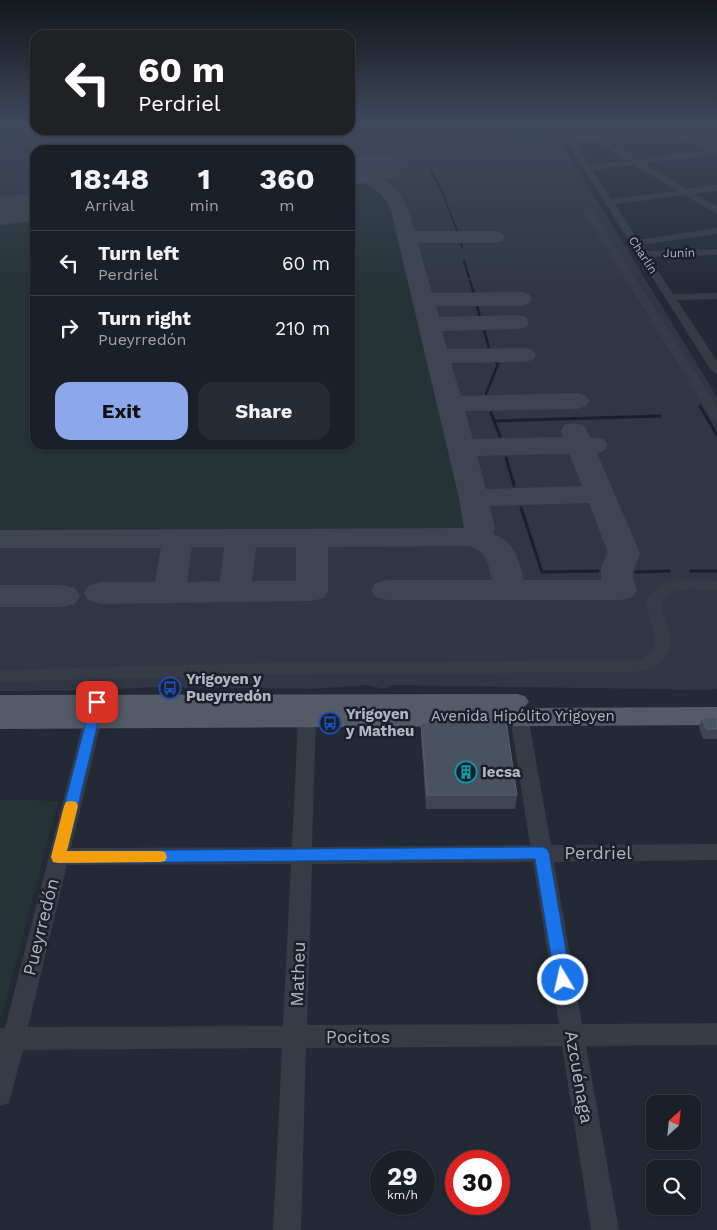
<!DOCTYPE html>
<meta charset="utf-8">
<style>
body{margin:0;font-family:"Work Sans",sans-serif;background:#272c34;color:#f1f3f6;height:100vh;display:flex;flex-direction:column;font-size:19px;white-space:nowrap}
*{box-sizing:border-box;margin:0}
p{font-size:16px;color:#9fa2a8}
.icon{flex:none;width:28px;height:28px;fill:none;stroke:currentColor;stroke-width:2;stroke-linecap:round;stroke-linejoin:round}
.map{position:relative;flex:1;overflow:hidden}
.side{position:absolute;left:30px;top:145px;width:325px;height:305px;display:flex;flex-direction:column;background:#1a1f28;border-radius:15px;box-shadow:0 1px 4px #0004,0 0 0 1px #383d45}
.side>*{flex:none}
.guide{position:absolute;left:30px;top:30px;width:325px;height:105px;border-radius:15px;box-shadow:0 1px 4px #0004,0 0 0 1px #383d45;background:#202124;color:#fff;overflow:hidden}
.needle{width:32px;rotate:27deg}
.fabs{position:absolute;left:646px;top:1095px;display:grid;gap:10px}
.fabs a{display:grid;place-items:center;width:55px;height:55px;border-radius:10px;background:#1a1f28;box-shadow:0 1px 4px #0004,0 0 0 1px #383d45;font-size:25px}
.speed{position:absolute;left:370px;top:1150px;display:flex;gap:10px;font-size:25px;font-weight:700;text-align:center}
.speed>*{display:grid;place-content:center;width:65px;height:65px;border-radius:50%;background:#1a1f28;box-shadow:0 1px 4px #0004,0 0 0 1px #383d45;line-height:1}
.speed small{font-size:12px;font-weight:400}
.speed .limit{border:8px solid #d22;background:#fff;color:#111}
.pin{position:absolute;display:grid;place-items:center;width:42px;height:42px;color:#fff;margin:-21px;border-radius:10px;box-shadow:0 2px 8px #0006}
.me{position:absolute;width:55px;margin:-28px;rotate:351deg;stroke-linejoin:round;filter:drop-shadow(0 0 4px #0008)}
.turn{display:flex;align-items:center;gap:18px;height:105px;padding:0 25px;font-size:22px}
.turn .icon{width:65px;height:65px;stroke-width:2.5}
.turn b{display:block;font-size:35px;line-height:42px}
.eta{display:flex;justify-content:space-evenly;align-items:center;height:85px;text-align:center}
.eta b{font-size:30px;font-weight:700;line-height:35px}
.cta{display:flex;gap:10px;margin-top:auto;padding:10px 25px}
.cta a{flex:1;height:58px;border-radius:15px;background:#8da7eb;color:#111;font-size:20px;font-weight:700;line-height:58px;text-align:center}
.cta a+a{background:#272c34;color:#f1f3f6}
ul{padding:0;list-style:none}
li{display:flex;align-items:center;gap:15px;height:65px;padding:0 25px;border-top:1px solid #383d45}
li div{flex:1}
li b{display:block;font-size:19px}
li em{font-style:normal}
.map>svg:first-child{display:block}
</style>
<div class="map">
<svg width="717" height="1230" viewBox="0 0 717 1230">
<rect width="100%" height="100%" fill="#232935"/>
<path fill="#303643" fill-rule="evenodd" d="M0,123H35V130H350V123L545,124L562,146L602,208L717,397V689L706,690L392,685L384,689L368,685L310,689L151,687L108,690L0,691ZM35,150H350V445H35Z"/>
<path fill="#253236" d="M350,178L376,185L391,204L467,522L466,526L456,530L0,532V217L35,213V445H350Z
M0,799L58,801L2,1016L0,1017Z"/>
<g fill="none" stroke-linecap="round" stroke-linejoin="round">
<path stroke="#181f31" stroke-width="2" d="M113,150L122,130
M431,171L442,192L458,233
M460,239L462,247"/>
<path stroke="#181f31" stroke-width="2.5" d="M464,261L469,277
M470,281L475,297
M476,302L480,317
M484,330L490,352
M486,394L498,364L492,358"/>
<path stroke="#181f31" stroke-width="3" d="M700,406L717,435
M491,413L500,436
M494,421L660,416
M506,458L514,485
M521,508L542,572L598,571
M691,571H717
M636,572L669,571"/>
<path fill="#3e4451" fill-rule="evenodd" d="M350,169C392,174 404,193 415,231H495L502,233L505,237L502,241L495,243H418L432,293L521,292L529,294L532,299L529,304L521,306H436L439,317L518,315L526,317L529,322L526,327L518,329L442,331L447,349L524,348L533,350L536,355L533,360L524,362L451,363L461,396L577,393L586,396L590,401L586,406L577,409L465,411L473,439L563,437L561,431L564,425L574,423L584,425L590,437L604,439L608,445L604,451L597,453L640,553C634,573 629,567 637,590L633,597L621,600H387L375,597L371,590L375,583L387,580H492C488,563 487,551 468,546L328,547V591L324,598L312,601L100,604L88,600L84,593L88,586L100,582H155L161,548H0V530L464,528L459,498L391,211C383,192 370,182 350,179ZM569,454L582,486L486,489L477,456ZM589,503L608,553L601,567V580H524C519,559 514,541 493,534L495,529L490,506ZM192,547H224L220,581L187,582ZM256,547H296V581H252Z
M0,585H63L75,588L80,596L75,604L63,607H0Z"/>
<path fill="#3e4451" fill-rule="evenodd" d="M382,155L397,159L403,168L397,177L382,181L350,184V158Z
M35,193V221L0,225V197Z"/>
<path fill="#363b46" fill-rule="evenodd" d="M566,123H575L595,135L690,123H712L708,125L675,129L717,150V155L643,163L687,189L717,185V191L694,194L717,207V214L684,195L615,204L638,240L717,228V234L641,245L645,251L717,249V255L649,257L673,294L717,293V299L677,300L717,361V374L711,370L565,140L586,136ZM666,130L706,151L637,159L601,138ZM592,139L627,161L589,165L574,142ZM634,165L677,191L611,199L592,170Z
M587,206L592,209L717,407V421L711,417L582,209Z
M680,580L717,581V591C699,590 671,583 661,603L672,644C667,662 654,668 637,672L254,675L0,682V670L254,663L637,660C667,652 651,625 645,603C653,587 663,583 680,580Z
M96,701L102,702L105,707L71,848L292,847L298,718L301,713L307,711L313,713L316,718L312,847L530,845L510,716L513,711L519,709L525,711L528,716L551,845L717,844V860L554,862L582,1024L717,1023V1045L586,1046L619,1230H591L562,1046L306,1048L301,1230H273L282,1048L23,1050L9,1103L0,1106V1028H5L87,707L90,702ZM533,862L559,1024L307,1025L312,864ZM291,864L283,1026L28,1027L67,865Z"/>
<path fill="#545a66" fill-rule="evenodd" d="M517,694L525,696L529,702L523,708L717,707V725L0,729V695Z"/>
</g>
<path fill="#3e4454" d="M717,717V739H703L699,727L702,718Z
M421,722L517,795L515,809H426L421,736Z"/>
<path fill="#4a5160" stroke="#5a606f" d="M717,717V729H706L702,718Z
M506,721L517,795H427L421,722Z"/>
<linearGradient id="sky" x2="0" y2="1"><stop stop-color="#13171d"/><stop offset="0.42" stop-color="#3f495c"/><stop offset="1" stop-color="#3f495c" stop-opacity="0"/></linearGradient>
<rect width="717" height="295" fill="url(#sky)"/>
<path fill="#1a73e8" stroke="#114b97" d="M97,698L102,699L103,702L67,851L542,847L547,849L549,853L571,980L569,986L563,988L557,986L555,980L535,859L58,863L53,862L51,857L91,702L93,699Z"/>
<path fill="#f59e0b" d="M71,801L76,802L78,806L67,851H160L165,852L167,857L165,861L160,862L58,863L53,862L51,857L64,806L66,802Z"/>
<defs>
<g id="bus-ring" transform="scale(1.125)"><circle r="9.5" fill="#1b202b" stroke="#1a4fb4" stroke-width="1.5"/><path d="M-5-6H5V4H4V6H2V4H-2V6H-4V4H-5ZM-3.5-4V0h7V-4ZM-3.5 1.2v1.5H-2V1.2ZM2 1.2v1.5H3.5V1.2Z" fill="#1a4fb4"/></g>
<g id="building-ring" transform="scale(1.125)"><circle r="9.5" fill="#1b202b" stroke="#0f9aa8" stroke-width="1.5"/><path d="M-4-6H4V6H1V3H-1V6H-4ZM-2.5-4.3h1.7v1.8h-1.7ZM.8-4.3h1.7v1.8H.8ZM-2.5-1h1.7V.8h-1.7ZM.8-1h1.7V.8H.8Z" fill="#0f9aa8"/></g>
</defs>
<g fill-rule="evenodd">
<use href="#bus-ring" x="170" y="688"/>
<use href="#bus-ring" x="330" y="723"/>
<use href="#building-ring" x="466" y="772"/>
</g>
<g text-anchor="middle" stroke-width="5" stroke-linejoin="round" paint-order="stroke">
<g font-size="12" fill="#b0b5c2" stroke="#1b202b">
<text transform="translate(679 253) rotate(-1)" y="4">Junín</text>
<text transform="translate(643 255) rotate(57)" y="4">Charlín</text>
</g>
<g font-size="15" font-weight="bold" fill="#b0b5c2" stroke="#1b202b" text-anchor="start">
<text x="186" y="684">Yrigoyen y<tspan x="186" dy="17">Pueyrredón</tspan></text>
<text x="346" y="719">Yrigoyen<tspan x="346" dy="17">y Matheu</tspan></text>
<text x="482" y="777">Iecsa</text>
</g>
<g font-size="15" fill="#b0b5c2" stroke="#1b202b">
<text x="523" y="721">Avenida Hipólito Yrigoyen</text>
</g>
<g font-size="18" fill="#b0b5c2" stroke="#1b202b">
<text x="598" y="859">Perdriel</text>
<text transform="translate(41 927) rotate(-76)" y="6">Pueyrredón</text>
<text transform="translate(298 974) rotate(-88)" y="6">Matheu</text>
<text x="358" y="1043">Pocitos</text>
<text transform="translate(579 1077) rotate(80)" y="6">Azcuénaga</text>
</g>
</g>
</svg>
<div class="fabs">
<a><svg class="needle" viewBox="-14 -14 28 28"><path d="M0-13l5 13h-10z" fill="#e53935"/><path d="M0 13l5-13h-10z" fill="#9fa2a8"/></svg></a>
<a><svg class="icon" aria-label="search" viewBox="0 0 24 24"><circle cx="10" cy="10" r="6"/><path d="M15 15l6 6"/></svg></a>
</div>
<div class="speed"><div>29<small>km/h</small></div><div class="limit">30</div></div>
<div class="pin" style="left:97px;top:702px;background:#d93025"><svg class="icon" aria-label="arrive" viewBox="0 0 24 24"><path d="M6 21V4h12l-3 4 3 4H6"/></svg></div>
<svg class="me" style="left:563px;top:980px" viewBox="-20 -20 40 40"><circle r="17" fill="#1a73e8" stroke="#fff" stroke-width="3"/><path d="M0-11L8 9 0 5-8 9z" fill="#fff"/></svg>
<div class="guide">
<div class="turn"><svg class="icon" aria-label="left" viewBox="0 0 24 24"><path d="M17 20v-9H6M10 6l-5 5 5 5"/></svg><div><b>60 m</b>Perdriel</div></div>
</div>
<section class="side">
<div class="eta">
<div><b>18:48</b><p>Arrival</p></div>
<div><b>1</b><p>min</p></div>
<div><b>360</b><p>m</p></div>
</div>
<ul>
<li><svg class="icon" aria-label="left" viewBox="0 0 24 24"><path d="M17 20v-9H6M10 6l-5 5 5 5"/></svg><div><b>Turn left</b><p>Perdriel</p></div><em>60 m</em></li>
<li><svg class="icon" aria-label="right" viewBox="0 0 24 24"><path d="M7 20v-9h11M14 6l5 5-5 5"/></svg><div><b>Turn right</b><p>Pueyrredón</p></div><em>210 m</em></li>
</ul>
<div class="cta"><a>Exit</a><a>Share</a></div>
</section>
</div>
